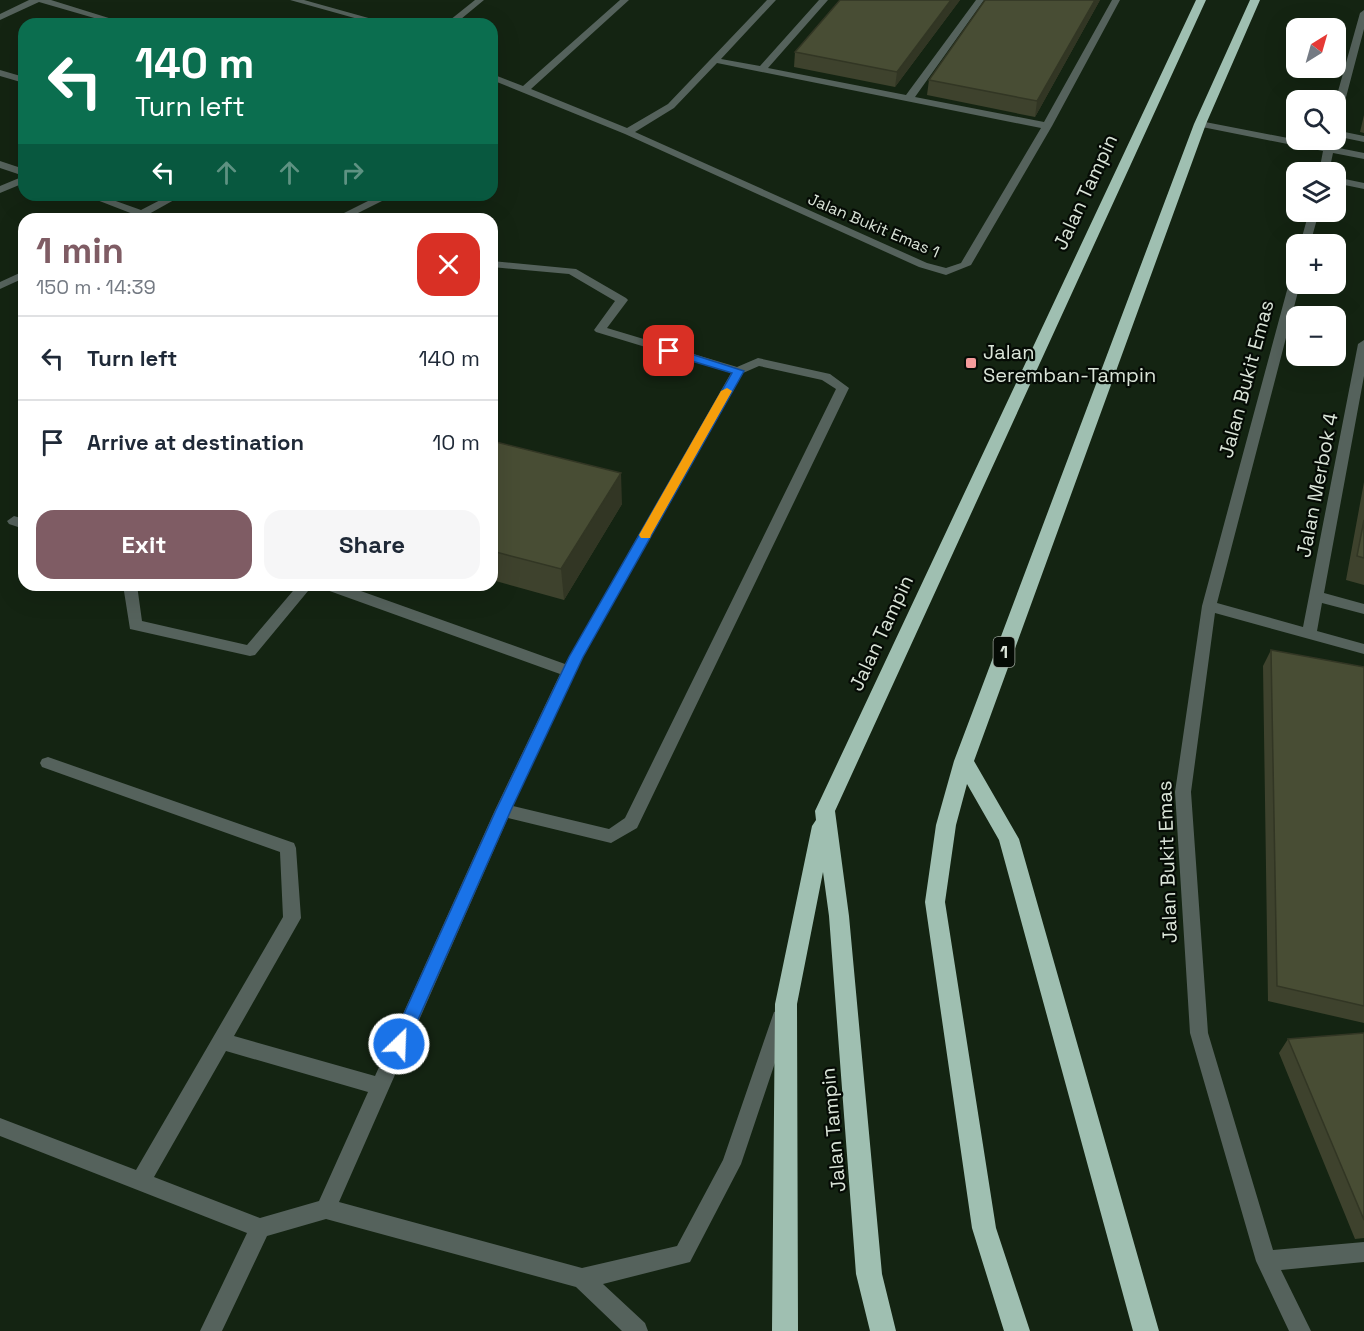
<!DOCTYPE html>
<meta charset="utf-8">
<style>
body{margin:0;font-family:"Space Grotesk",sans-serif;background:#f6f6f7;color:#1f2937;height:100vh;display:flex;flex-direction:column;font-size:22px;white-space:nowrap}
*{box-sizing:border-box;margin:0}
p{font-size:20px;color:#747a83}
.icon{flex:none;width:33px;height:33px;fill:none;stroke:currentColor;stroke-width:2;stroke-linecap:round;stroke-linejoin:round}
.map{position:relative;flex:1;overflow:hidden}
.details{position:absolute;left:18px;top:213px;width:480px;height:378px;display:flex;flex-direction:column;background:#fff;border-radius:18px;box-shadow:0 6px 24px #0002}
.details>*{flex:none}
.guide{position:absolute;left:18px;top:18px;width:480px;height:183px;border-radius:18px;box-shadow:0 6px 24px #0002;background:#0b6e4f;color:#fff;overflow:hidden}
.needle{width:39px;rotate:37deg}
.controls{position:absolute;left:1286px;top:18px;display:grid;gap:12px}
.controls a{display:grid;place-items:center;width:60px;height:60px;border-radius:12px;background:#fff;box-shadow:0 6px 24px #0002;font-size:30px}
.pin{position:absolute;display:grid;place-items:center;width:51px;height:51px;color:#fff;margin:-26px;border-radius:12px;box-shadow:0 3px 9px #0006}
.me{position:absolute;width:66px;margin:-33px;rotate:24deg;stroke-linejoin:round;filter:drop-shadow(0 0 4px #0008)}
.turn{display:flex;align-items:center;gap:21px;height:126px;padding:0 18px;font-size:27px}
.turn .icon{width:78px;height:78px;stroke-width:2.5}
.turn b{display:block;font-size:42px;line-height:51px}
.lanes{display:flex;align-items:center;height:57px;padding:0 18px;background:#0003;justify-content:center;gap:30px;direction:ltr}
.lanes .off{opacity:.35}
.round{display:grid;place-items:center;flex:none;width:63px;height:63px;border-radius:18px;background:#f6f6f7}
.headline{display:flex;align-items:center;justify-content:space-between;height:102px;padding:0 18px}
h1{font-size:36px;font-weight:600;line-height:45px;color:#7f5c64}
.primary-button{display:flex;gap:12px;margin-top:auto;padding:12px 18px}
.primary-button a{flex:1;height:69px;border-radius:18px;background:#7f5c64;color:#fff;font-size:24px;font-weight:600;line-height:69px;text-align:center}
.primary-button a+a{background:#f6f6f7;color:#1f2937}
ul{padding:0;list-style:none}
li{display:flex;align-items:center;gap:18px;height:84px;padding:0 18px;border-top:2px solid #e0e1e3}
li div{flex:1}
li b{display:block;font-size:22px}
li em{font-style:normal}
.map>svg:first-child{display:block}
</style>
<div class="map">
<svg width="1364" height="1331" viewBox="0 0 1364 1331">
<rect width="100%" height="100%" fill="#142412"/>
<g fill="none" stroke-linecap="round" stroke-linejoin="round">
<path fill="#55625c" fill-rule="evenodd" d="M29,0H51L128,24H115L39,2L0,20V14Z
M290,0H304L390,24H376Z
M475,0H484L455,24H445Z
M620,0H629L531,89L627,128L668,104L767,0H776L721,59L760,66L819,0H828L768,68L906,95L976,0H984L915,97L1044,122L1112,0H1120L1052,126L971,265L946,275L919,267L625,134L492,80V74L523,86ZM717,63L1041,128L961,263L946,268L927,263L635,132L674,108Z
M1364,10V29L1340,120L1335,123V102L1360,13Z
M0,70L24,77V83L0,76Z
M1200,121L1324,145L1325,140H1335L1334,147L1364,153V159L1333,153L1329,172H1319L1323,151L1197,126V122Z
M1335,130L1364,136V142L1335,136Z
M0,161L24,169V183L0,193V186L24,176L0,168Z
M1335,177L1364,183V189L1335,183Z
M84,195H99L141,210L170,195H183L140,219H129L133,214Z
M380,195H394L346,219H332Z
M1309,212H1319L1310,244H1300Z
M492,261L576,269L626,298L628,300L607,328L737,367L758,358L830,374L849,388L637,828L611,843L508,818L339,1202L582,1268L677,1246L723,1160L774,1012L781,1010L788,1012L790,1018L741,1164L690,1262L603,1284L645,1323L648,1331H622L576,1287L326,1219L267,1236L222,1331H200L247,1233L0,1136V1118L136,1170L283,917L280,852L42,767L40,763L42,759L48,757L294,843L296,848L301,918L234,1036L375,1076L495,810L560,674L324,589L322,585H344L565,664L731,373L596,332L594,330L615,301L569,274L492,267ZM759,366L822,380L836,389L625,818L609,829L513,806L583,657L743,373ZM226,1051L368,1092L319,1201L260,1218L154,1177Z
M24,271V278L0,289V282Z
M1296,276V284H1300L1217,603L1303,627L1358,344L1364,340V376L1324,593L1364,604V614L1322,603L1317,631L1364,644V654L1215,613L1191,792L1208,1033L1273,1250L1364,1242V1262L1281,1270L1311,1331H1289L1256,1261L1190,1033L1175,792L1202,606L1290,279Z
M14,516L24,519V529L9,524L7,521Z
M123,585H137L142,621L247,645L298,585H313L255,655L250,656L130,629Z"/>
<path fill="#9fbfb1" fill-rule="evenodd" d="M1196,0H1206L835,811L849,916L882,1274L896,1331H870L856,1274L829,916L823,872L797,1004L798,1331H772L775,1004L812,826L816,820L815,811Z
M1250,0H1260L1206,124L974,761L1019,839L1159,1331H1133L999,840L967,784L956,825L945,902L996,1228L1030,1331H1004L972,1228L925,902L936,825L954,761L1194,124Z"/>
</g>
<path fill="#3e422d" d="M840,0H960L895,87L794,67L795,52Z
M1100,0L1035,117L927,95L929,80Z
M1364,115V133L1360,132Z
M492,441L622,504L564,600L492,580Z
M1364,482V585L1346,580Z
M1271,650L1364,667V1023L1268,1001L1263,666Z
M1364,1033V1238L1355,1239L1279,1053L1288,1039Z"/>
<path fill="#323624" d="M951,0H960L895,87L897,72Z
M1095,0H1100L1035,117L1037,101Z
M621,473L622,504L564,600L561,569Z"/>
<path fill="#484d34" stroke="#323624" stroke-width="1.5" d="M840,0H951L897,72L795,52Z
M985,0H1095L1037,101L929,80Z
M492,441L621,473L561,569L492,551Z
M1364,520V558L1357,556Z
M1271,650L1364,667V1006L1277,986Z
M1364,1033V1220L1288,1039Z"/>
<path fill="#1a73e8" stroke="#114b97" stroke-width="1.5" d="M669,347L744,371L583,657L511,810L405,1049L399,1052L393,1049L390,1044L393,1038L496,810L569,657L732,373L665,353L664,351Z"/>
<path fill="#f59e0b" d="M727,388L732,391L651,535L650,538H641L639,535L721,391Z"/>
<rect fill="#f59b9b" stroke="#050b05" stroke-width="2" x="965" y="357" width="12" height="12" rx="3"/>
<g text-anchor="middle" stroke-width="4.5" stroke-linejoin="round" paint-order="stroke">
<g font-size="16" fill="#dae4d8" stroke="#050b05">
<text transform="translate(874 225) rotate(23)" y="6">Jalan Bukit Emas 1</text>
</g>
<rect fill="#050b05" stroke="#9aa399" stroke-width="1.5" x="993.5" y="637" width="21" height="30" rx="4.5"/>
<g font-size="18" font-weight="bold" fill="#dae4d8">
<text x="1004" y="658">1</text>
</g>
<g font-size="20" fill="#dae4d8" stroke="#050b05">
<text transform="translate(1085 192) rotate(-65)" y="7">Jalan Tampin</text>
<text transform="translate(1246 379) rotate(-75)" y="7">Jalan Bukit Emas</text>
<text transform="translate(1317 485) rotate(-79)" y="7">Jalan Merbok 4</text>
<text transform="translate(881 633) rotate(-65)" y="7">Jalan Tampin</text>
<text transform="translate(1167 862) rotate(-92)" y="7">Jalan Bukit Emas</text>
<text transform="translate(833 1130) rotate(-95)" y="7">Jalan Tampin</text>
</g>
<g font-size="20" fill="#dae4d8" stroke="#050b05" text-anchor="start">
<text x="983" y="359">Jalan<tspan x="983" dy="23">Seremban-Tampin</tspan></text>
</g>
</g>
</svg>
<div class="controls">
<a><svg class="needle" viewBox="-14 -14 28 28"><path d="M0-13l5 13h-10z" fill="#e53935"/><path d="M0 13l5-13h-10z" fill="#747a83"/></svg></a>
<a><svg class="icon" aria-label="search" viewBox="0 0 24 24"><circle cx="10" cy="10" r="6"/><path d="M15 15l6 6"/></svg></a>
<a><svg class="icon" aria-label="layers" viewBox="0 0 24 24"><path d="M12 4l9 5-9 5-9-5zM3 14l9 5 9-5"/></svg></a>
<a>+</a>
<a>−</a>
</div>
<div class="pin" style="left:669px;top:351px;background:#d93025"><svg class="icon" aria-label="arrive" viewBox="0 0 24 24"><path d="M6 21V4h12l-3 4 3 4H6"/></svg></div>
<svg class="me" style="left:399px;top:1044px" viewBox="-20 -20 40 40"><circle r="17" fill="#1a73e8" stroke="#fff" stroke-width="3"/><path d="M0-11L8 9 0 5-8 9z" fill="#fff"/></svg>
<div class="guide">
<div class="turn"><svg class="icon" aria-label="left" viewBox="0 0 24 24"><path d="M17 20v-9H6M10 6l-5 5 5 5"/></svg><div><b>140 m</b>Turn left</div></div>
<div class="lanes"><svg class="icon" aria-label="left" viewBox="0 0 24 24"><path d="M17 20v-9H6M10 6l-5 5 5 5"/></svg><svg class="icon off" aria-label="ahead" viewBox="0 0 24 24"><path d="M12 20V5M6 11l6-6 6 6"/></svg><svg class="icon off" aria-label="ahead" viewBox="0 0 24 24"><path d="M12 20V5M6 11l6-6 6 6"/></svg><svg class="icon off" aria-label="right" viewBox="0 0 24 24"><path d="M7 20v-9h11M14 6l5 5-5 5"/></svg></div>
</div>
<section class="details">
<div class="headline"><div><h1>1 min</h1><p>150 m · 14:39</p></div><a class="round" style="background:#d93025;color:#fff"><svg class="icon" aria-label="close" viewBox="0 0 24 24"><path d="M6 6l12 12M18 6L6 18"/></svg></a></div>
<ul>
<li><svg class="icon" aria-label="left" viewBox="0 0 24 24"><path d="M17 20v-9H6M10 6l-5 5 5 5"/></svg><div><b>Turn left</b></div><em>140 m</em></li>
<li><svg class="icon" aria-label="arrive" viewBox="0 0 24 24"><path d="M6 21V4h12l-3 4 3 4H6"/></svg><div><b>Arrive at destination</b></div><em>10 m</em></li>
</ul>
<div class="primary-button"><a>Exit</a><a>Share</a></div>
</section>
</div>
